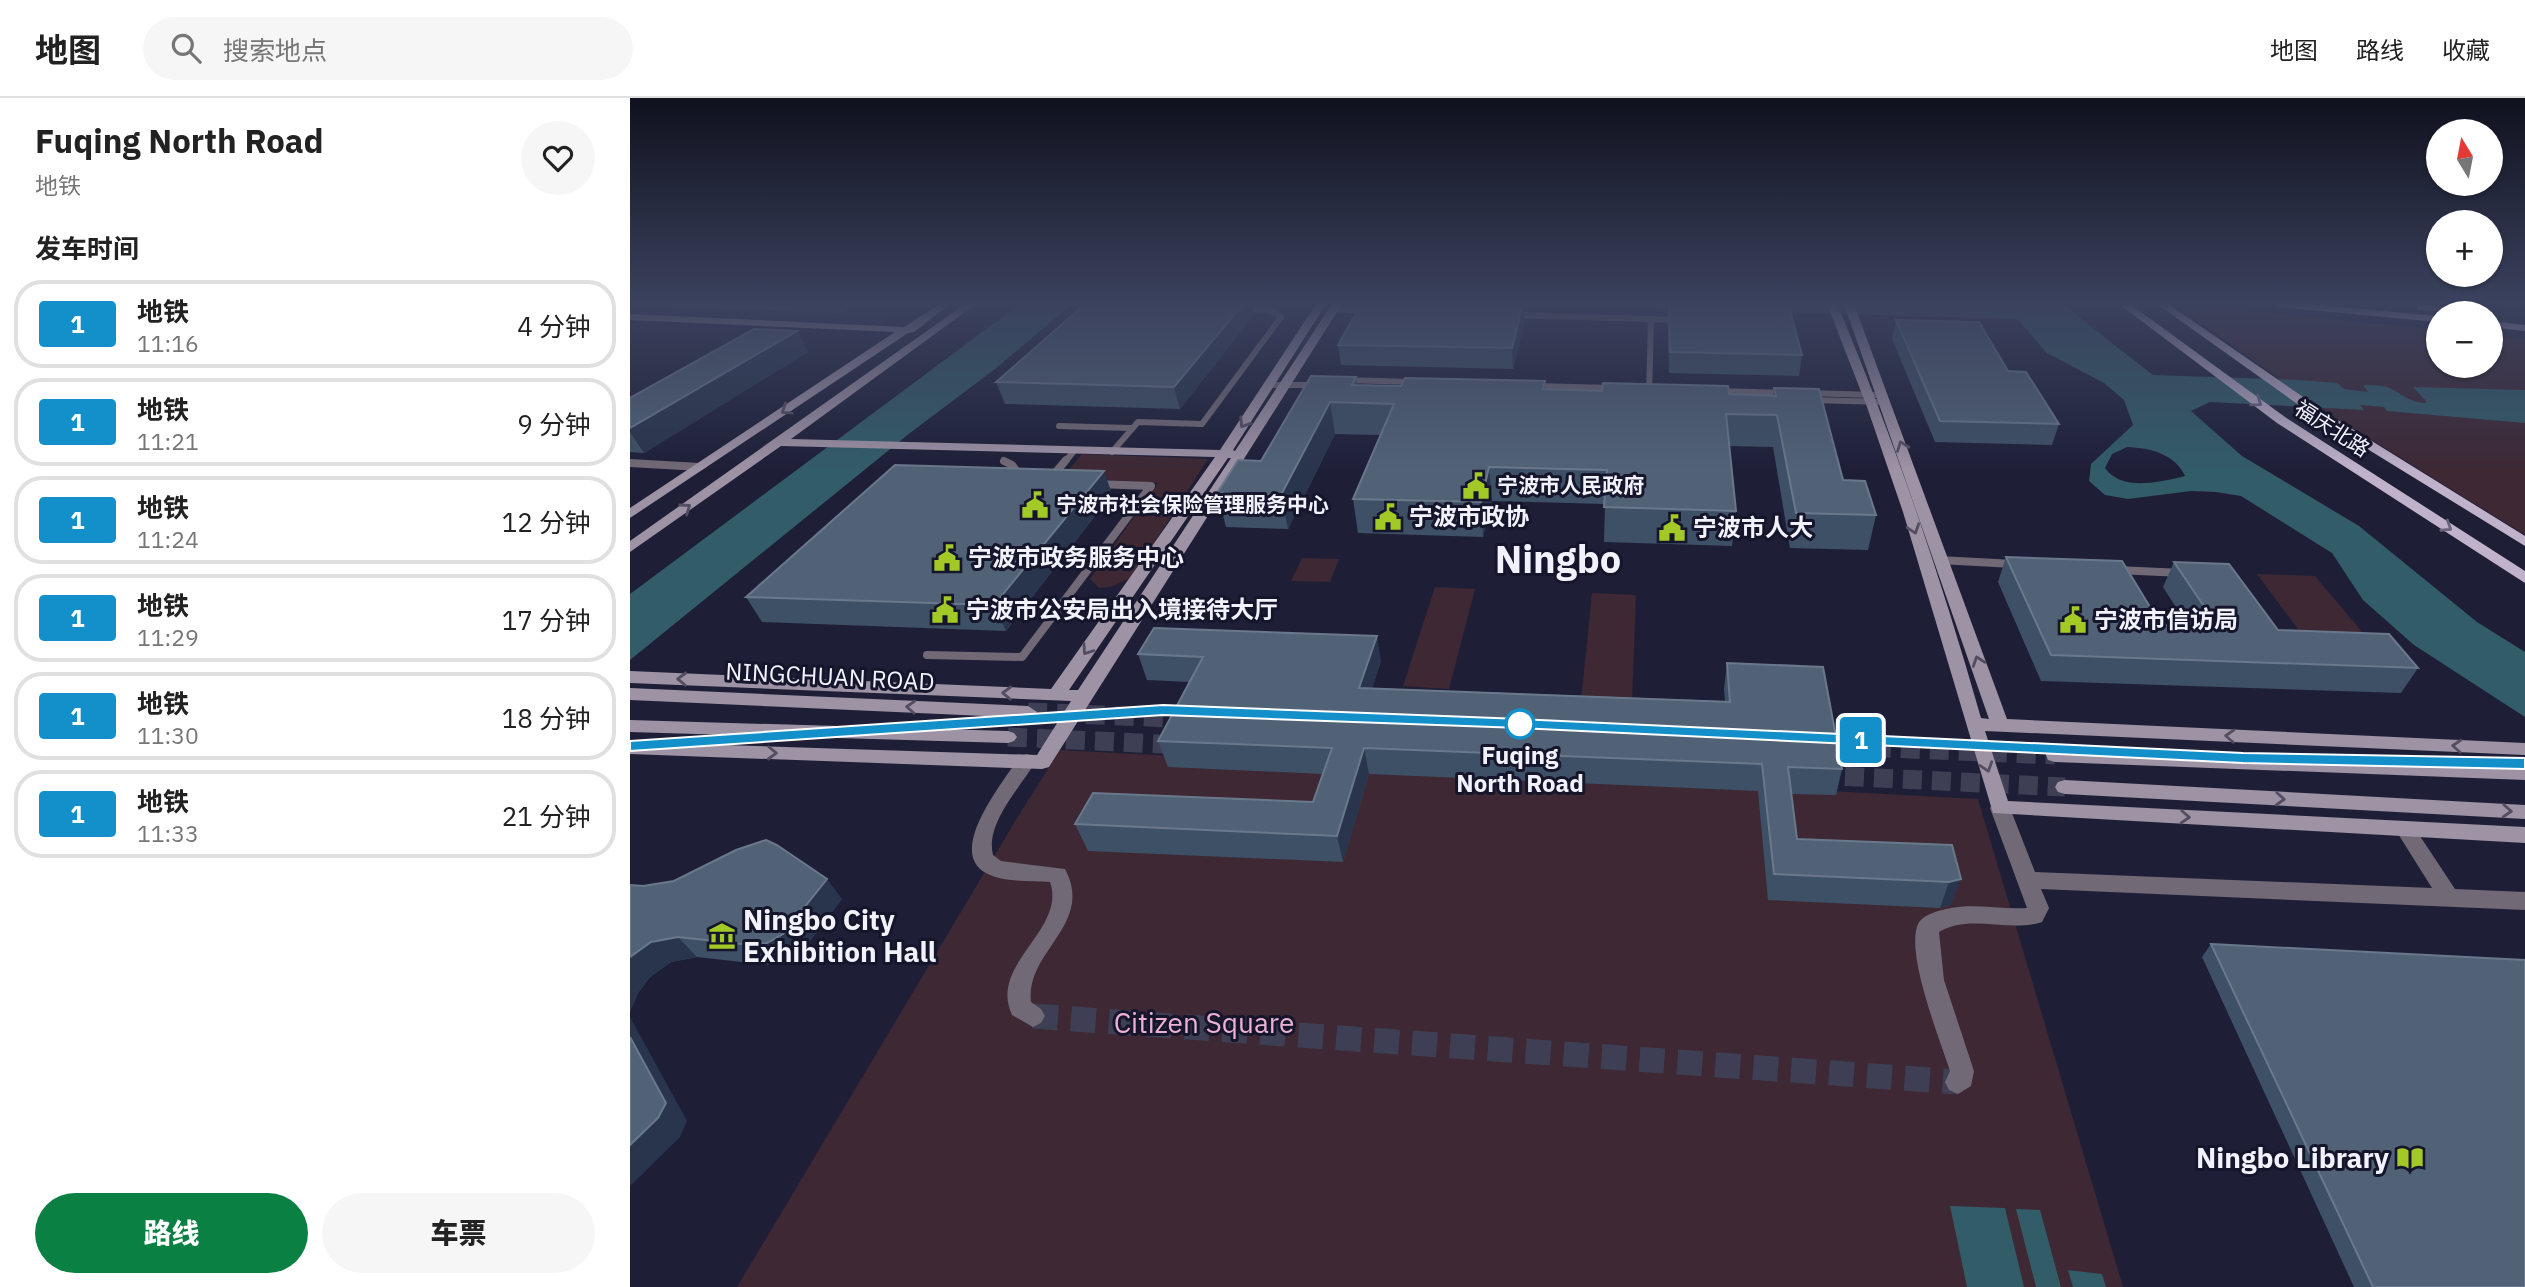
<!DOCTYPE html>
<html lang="zh">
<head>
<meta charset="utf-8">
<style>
	:root { --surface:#fff; --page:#f6f6f6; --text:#222; --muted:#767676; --line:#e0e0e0; --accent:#0b8043 }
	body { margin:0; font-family:"IBM Plex Sans","Noto Sans SC",sans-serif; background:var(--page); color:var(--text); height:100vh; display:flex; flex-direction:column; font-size:26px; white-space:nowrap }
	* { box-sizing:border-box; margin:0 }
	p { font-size:23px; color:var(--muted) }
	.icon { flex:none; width:38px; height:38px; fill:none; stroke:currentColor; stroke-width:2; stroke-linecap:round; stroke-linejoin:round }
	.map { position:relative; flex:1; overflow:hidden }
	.side { display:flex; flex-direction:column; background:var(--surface); width:630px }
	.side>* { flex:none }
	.badge { padding:0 14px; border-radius:5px; font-size:24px; line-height:46px }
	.needle { width:46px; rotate:350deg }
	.buttons { position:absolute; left:1796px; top:21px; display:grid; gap:14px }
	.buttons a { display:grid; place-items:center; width:77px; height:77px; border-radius:50%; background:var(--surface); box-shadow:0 2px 5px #0004; font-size:35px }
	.map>.badge { position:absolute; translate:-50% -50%; box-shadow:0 0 0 4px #fff }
	h2 { padding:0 35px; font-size:26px; line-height:63px }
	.round { display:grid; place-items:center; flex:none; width:74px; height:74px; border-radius:37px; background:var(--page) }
	.summary { display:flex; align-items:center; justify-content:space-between; height:119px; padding:0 35px }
	h1 { font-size:33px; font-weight:800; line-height:52px }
	.cta { display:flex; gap:14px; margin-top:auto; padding:14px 35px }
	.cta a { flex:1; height:80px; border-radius:42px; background:var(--accent); color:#fff; font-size:28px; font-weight:800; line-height:80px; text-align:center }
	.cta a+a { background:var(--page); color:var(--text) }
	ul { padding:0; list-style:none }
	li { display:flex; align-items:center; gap:21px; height:88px; margin:0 14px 10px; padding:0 21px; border:4px solid var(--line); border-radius:28px }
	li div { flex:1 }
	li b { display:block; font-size:26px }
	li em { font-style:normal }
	li .badge { min-width:77px; font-weight:700; text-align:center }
	header { display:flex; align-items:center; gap:42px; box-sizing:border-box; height:98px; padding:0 35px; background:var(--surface); border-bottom:2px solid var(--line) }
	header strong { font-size:33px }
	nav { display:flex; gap:38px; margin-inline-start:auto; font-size:24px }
	.search { width:490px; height:63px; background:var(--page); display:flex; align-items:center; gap:18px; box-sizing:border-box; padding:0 24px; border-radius:38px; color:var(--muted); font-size:26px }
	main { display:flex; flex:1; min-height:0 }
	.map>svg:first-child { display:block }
</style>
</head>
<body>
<header>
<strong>地图</strong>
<div class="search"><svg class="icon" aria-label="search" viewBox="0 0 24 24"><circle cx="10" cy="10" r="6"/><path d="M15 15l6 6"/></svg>搜索地点</div>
<nav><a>地图</a><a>路线</a><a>收藏</a></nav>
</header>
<main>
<section class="side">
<div class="summary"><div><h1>Fuqing North Road</h1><p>地铁</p></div><a class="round"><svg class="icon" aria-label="heart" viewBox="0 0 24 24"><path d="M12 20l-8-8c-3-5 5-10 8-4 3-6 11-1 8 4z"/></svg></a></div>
<h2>发车时间</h2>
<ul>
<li><span class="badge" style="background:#138fc9;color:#fff">1</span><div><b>地铁</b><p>11:16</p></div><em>4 分钟</em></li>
<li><span class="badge" style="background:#138fc9;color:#fff">1</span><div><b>地铁</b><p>11:21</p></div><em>9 分钟</em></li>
<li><span class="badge" style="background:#138fc9;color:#fff">1</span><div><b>地铁</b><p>11:24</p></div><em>12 分钟</em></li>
<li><span class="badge" style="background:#138fc9;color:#fff">1</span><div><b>地铁</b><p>11:29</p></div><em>17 分钟</em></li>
<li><span class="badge" style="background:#138fc9;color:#fff">1</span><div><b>地铁</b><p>11:30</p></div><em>18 分钟</em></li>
<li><span class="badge" style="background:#138fc9;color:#fff">1</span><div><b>地铁</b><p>11:33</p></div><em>21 分钟</em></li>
</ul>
<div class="cta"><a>路线</a><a>车票</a></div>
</section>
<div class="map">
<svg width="1895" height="1189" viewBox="0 0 1895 1189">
	<rect width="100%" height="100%" fill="#1e1f37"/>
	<path fill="#262745" d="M0 206H281L249 227 0 215Z"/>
	<g fill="#3d2834">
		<path d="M1574 208 1808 232V268H1860V237L1895 241V437L1692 311 1553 212Z"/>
		<path d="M452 356 578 361 502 479 481 489 469 490 460 481 528 385 433 379Z"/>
		<path d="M672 460 709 461 700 484 661 483Z"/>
		<path d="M1627 476 1685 478 1744 548 1679 546Z"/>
		<path d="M805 489 845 491 819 591 773 588Z"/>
		<path d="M962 495 1006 497 1002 605 951 603Z"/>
		<path d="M430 652 1348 701 1493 1189H107L387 720Z"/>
	</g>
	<g fill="#325c67" fill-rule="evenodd">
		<path d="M390 206H442L365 271 280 335 0 562V496Z"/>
		<path d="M897 206H1432L1523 277 1670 282 1707 285 1714 291 1738 294 1733 287C1740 287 1749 287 1757 289 1772 295 1776 303 1795 305L1797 304 1783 289 1895 292V325L1757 313 1754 309 1730 307 1734 312 1580 304 1561 313 1612 358 1729 428 1847 524 1895 554V619L1784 547 1733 502 1702 455 1611 398 1586 394 1561 393 1498 401 1475 397 1459 383 1461 366 1503 327 1494 302 1474 285 1417 255 1387 221ZM1497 349C1521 350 1545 356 1555 378 1530 384 1492 394 1475 370L1482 356Z"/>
		<path d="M1320 1108 1375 1110 1394 1189H1337Z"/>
		<path d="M1386 1111 1410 1112 1431 1189H1406Z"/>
		<path d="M1438 1172 1472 1176 1476 1189H1443Z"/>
	</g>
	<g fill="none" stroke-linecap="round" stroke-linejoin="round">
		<path stroke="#3e3f55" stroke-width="25" stroke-dasharray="25 13" stroke-linecap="butt" d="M403 918 1328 984"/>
		<g stroke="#3e3f55" stroke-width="19" stroke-dasharray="19 10" stroke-linecap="butt">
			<path d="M398 614 565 621"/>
			<path d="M378 639 553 647"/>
			<path d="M1184 647 1425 657"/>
			<path d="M1186 677 1435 689"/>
		</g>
		<g stroke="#716975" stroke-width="6">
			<path d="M704 211 738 213"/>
			<path d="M883 217 1050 222"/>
			<path d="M715 282 784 284"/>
			<path d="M639 287H687"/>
			<path d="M904 288 983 290"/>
			<path d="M1086 293 1155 295"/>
			<path d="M1177 295 1246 297"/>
			<path d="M1019 297 1021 221"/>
			<path d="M1181 302 1256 304"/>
			<path d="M429 328 501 330"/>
			<path d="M482 354 508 324 572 326 651 219 640 212 611 211"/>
			<path d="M435 364 444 353"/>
		</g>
		<g stroke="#716975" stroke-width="8">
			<path d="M374 363 382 367 391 379"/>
			<path d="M420 381 436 362"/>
			<path d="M1309 462 1384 466"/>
			<path d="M1487 472 1552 475"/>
			<path d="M297 557 392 559 521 388 467 386"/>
		</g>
		<g fill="#716975" fill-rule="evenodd">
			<path d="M0 361 70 365 77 369 70 373 0 369Z"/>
			<path d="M397 656 404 658 406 663C391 689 355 725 363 757L371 763 435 771C465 827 395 853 401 904L411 911 415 918 411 925 403 929 382 917C358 866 437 832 420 784 399 782 374 785 356 775 315 753 375 682 390 658Z"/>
			<path d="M1370 703 1377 705 1380 710 1405 774 1802 790 1765 731 1768 726 1775 723 1782 726 1825 791 1895 794V812L1411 791 1419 810 1412 824C1379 835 1339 815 1309 834L1314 882 1344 973 1341 988 1328 996 1319 992 1315 984 1320 973C1310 942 1275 855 1288 826 1293 816 1311 812 1321 810 1346 805 1372 812 1397 810L1360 710 1363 705Z"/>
		</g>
		<g fill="#9e92a5" fill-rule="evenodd">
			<path d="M309 206H320L284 234 278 235 0 420V410L265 234 0 222V216L274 229Z"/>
			<path d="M335 206H346L161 341 590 352 686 206H696L603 352 605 353 702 206H712L419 669 412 671 0 656V644L407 657 441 603 0 585V573L421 591 585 359 151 348 0 454V443ZM598 360H601L448 592H439Z"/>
			<path d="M1197 206H1207C1264 341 1311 479 1351 620L1359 621 1214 206H1224L1377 621 1895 645V657L1355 633 1378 703 1895 729V745L1363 715 1273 414 1237 309Z"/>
			<path d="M0 590 398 608 407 614 398 620 0 602Z"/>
			<path d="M0 622 378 633 384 635 387 639 384 643 378 645 0 634Z"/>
			<path d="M1425 650 1895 668V682L1425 664 1418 662 1416 657 1418 652Z"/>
			<path d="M1435 682 1895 707V721L1435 696 1428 694 1425 689 1428 684Z"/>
		</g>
		<g fill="#c1b2cb" fill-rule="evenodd">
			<path d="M1489 206H1500L1655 319 1895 473V485L1647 325Z"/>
			<path d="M1527 206H1538L1695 314 1895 438V448L1687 320Z"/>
			<path d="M1644 206H1678L1808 218V224L1649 209Z"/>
			<path d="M1792 207 1855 212 1860 215 1788 212V208Z"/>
			<path d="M1860 223 1895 227V233L1860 229Z"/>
		</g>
	</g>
	<g fill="#3e5065">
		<path d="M13 206H230L213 215 14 208Z"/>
		<path d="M455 206H622L624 217 550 311 375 306 366 284Z"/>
		<path d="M893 206 894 225 883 271 711 267 708 247Z"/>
		<path d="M1039 209 1172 257 1169 278 1039 275 1038 229Z"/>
		<path d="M1266 222 1378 273 1429 326 1422 347 1305 344 1262 241Z"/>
		<path d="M167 233 178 254 14 355 0 354V300Z"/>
		<path d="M726 279 727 287 771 288 915 283V291L1143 298 1144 290 1213 382 1246 417 1238 452 1160 450 1143 349 1099 348 1106 413 1102 448 974 444 975 406 862 403 853 439 728 435 723 401 750 337 705 336 658 431 596 429 587 395 631 363Z"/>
		<path d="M482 396 376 533 132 524 116 499Z"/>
		<path d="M1376 459 1531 527 1558 528 1533 489 1544 464 1648 532 1788 570 1771 595 1411 583 1368 484Z"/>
		<path d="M508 556 751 563 742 590 1095 603 1094 591 1097 565 1212 671 1206 697 1161 696 1167 741 1322 747 1321 807 1310 810 1138 802 1128 693 739 676 713 764 458 753 445 726 683 704 693 676 538 669 528 643 559 584 517 582Z"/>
		<path d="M0 787 212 801 170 856 154 865 139 867 67 859 41 864 20 879 8 895 0 913Z"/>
		<path d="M1581 846 1895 1189H1724L1572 859Z"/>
	</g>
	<g fill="#29354c">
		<path d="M209 206H230L213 215Z"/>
		<path d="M613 206H622L624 217 550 311 544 289Z"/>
		<path d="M893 206 894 225 883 271 882 250Z"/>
		<path d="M167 233 178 254 14 355 0 334V330Z"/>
		<path d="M700 304 705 336 658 431 651 397Z"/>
		<path d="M859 369 862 403 853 439 851 404Z"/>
		<path d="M474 373 482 396 376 533 364 507Z"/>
		<path d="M747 538 751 563 734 616 729 590Z"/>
		<path d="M734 650 739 676 713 764 707 738Z"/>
		<path d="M197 781 212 801 170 856 154 865 139 867 121 847Z"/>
		<path d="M1331 781 1321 807 1310 810 1319 784Z"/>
		<path d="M48 839 67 859 41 864 20 879 8 895 0 913V859L21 844Z"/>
		<path d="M0 919 57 1023 50 1039 0 1088Z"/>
	</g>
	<g fill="#516276" stroke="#6a788b" stroke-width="2">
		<path d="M455 206H613L544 289 366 284Z"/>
		<path d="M731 206H893L882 250 708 247Z"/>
		<path d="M1039 209 1160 212 1172 257 1040 254Z"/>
		<path d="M1266 222 1349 224 1378 273 1396 274 1429 326 1310 323Z"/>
		<path d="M124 231 167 233 0 330V300Z"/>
		<path d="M681 278 726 279 722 287 771 288 775 280 915 283 913 291 972 293 973 285 1098 288 1099 296 1146 298 1144 290 1189 291 1213 382 1235 383 1246 417 1166 415 1147 317 1096 316 1106 413 974 409 977 372 859 369 851 404 723 401 764 306 700 304 651 397 587 395 608 362 631 363Z"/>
		<path d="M265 367 474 373 364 507 116 499Z"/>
		<path d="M1376 459 1492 463 1531 527 1588 529 1544 464 1599 466 1648 532 1759 536 1788 570 1421 557Z"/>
		<path d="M524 530 747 538 729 590 1100 604 1097 565 1193 569 1212 671 1158 669 1167 741 1322 747 1331 781 1319 784 1144 776 1132 666 734 650 707 738 445 726 463 695 683 704 702 650 528 643 573 559 508 556Z"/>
		<path d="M136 742 147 747 197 781 153 836 137 845 121 847 48 839 21 844 0 859V787L13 788 44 783 106 752Z"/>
		<path d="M1581 846 1895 862V1189H1743Z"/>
		<path d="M0 939 36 1005 28 1020 0 1047Z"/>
	</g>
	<defs><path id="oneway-chevron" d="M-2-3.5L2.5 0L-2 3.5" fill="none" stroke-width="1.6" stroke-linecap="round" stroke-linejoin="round" transform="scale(1.75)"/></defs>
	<g stroke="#6b647c">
		<use href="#oneway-chevron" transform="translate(1627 304) rotate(36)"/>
		<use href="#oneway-chevron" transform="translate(1817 429) rotate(33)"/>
	</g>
	<g stroke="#534d62">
		<use href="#oneway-chevron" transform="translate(156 312) rotate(146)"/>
		<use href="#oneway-chevron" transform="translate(614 325) rotate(123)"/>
		<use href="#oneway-chevron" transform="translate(1272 348) rotate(-110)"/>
		<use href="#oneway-chevron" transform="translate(56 410) rotate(-35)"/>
		<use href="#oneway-chevron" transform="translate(1284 431) rotate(72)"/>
		<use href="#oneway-chevron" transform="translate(457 552) rotate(125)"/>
		<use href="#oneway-chevron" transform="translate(1348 563) rotate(-109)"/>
		<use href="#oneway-chevron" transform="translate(52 581) rotate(-178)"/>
		<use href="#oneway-chevron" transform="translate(377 595) rotate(-178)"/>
		<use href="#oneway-chevron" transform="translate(281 609) rotate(-177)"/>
		<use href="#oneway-chevron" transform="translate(1600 638) rotate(-177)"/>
		<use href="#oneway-chevron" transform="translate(1827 648) rotate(-177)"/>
		<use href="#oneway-chevron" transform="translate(142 655) rotate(2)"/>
		<use href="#oneway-chevron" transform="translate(1357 669) rotate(72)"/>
		<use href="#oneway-chevron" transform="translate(1650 701) rotate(3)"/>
		<use href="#oneway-chevron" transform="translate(1877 713) rotate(3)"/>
		<use href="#oneway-chevron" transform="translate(1555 719) rotate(3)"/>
	</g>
	<linearGradient id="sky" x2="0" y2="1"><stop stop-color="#10111e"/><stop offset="0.55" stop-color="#3b425e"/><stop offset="1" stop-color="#3b425e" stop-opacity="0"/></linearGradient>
	<rect width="1895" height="372" fill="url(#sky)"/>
	<path fill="#138fc9" stroke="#fff" stroke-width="2" d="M533 607 891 621 1613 655 1895 660V671L1613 665 891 630 533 617 0 653V643Z"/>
	<defs>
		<symbol id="civic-bare" viewBox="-9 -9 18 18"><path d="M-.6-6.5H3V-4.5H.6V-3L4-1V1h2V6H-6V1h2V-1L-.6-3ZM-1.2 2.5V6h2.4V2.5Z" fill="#a3c927" stroke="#15152c" stroke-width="2.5" paint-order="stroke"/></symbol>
		<symbol id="museum-bare" viewBox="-9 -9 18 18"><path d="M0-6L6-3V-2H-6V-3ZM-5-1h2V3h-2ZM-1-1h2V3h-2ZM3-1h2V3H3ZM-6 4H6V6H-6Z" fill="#a3c927" stroke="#15152c" stroke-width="2.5" paint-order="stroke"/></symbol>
		<symbol id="library-bare" viewBox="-9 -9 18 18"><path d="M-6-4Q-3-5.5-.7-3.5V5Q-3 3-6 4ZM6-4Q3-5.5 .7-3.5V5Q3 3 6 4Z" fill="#a3c927" stroke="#15152c" stroke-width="2.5" paint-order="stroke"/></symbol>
	</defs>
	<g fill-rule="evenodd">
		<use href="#civic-bare" x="827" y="369" width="38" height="38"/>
		<use href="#civic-bare" x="386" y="388" width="38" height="38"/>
		<use href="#civic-bare" x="739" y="400" width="38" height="38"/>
		<use href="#civic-bare" x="1023" y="411" width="38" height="38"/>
		<use href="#civic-bare" x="298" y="441" width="38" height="38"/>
		<use href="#civic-bare" x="296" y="493" width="38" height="38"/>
		<use href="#civic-bare" x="1424" y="503" width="38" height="38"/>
		<use href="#museum-bare" x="73" y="819" width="38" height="38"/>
		<use href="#library-bare" x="1761" y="1041" width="38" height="38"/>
	</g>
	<circle fill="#fff" stroke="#138fc9" stroke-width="3.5" cx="890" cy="626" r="14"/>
	<g text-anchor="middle" stroke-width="6" stroke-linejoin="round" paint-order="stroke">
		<g font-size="21" fill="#f1f2fc" stroke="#15152c">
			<text transform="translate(1702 331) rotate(33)" y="7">福庆北路</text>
		</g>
		<g font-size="21" font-weight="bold" fill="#f1f2fc" stroke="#15152c" text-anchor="start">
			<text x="867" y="395">宁波市人民政府</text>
			<text x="426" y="414">宁波市社会保险管理服务中心</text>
		</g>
		<g font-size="24" font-weight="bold" fill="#f1f2fc" stroke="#15152c" text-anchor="start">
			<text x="779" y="427">宁波市政协</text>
			<text x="1063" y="438">宁波市人大</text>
			<text x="338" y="468">宁波市政务服务中心</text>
			<text x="336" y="520">宁波市公安局出入境接待大厅</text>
			<text x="1464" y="530">宁波市信访局</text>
		</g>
		<g font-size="24" fill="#f1f2fc" stroke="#15152c">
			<text transform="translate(200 579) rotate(3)" y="8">NINGCHUAN ROAD</text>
		</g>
		<g font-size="24" font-weight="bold" fill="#f1f2fc" stroke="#15152c">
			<text x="890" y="666">Fuqing<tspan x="890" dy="28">North Road</tspan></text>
		</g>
		<g font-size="28" font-weight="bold" fill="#f1f2fc" stroke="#15152c" text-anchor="start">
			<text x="113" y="832">Ningbo City<tspan x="113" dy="32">Exhibition Hall</tspan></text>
			<text x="1759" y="1070" text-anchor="end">Ningbo Library</text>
		</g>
		<g font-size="28" fill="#ecb1d2" stroke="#15152c">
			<text x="574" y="935">Citizen Square</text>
		</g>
		<g font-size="38" font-weight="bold" fill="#f1f2fc" stroke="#15152c">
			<text x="928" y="475">Ningbo</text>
		</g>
	</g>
</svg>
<div class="buttons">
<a><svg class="needle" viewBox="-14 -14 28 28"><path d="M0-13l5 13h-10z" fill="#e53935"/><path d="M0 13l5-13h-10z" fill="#767676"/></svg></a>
<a>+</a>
<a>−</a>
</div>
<b class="badge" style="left:1231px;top:642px;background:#138fc9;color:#fff">1</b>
</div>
</main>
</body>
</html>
